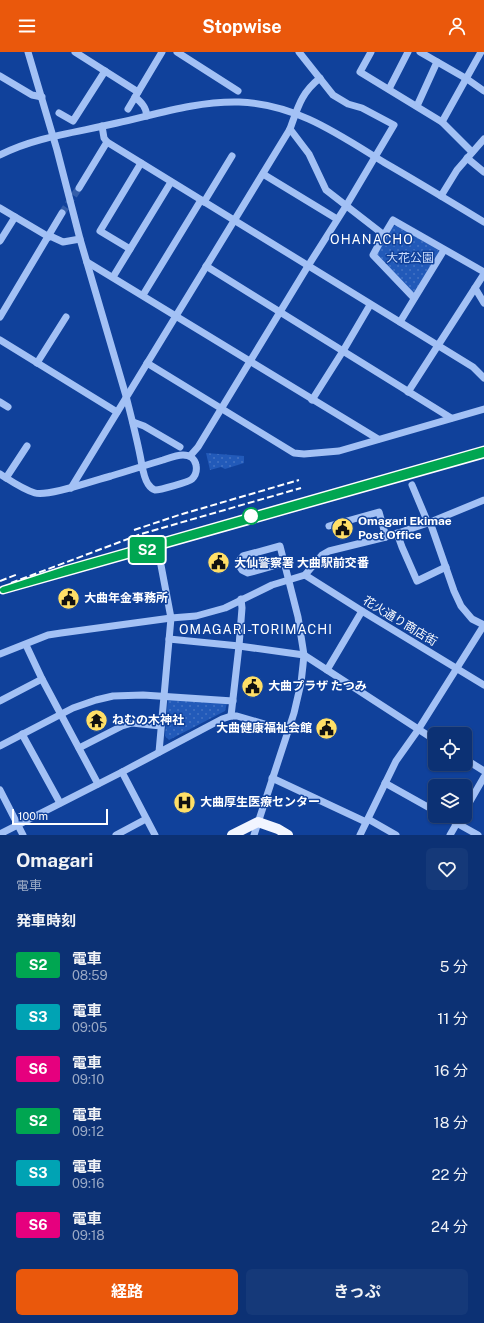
<!DOCTYPE html>
<html lang="ja">
<head>
<meta charset="utf-8">
<style>
	:root { --surface:#0c3174; --page:#153979; --text:#f1f3f6; --muted:#9aa9c5; --line:#2c4c86; --accent:#ea580c }
	body { margin:0; font-family:"Public Sans","Noto Sans JP",sans-serif; background:var(--page); color:var(--text); height:100vh; display:flex; flex-direction:column; font-size:15px; white-space:nowrap }
	* { box-sizing:border-box; margin:0 }
	p { font-size:13px; color:var(--muted) }
	.icon { flex:none; width:22px; height:22px; fill:none; stroke:currentColor; stroke-width:2; stroke-linecap:round; stroke-linejoin:round }
	.map { position:relative; height:783px; overflow:hidden }
	.sheet { display:flex; flex-direction:column; background:var(--surface); flex:1 }
	.sheet>* { flex:none }
	.badge { padding:0 8px; border-radius:3px; font-size:14px; line-height:26px }
	.buttons { position:absolute; left:428px; top:675px; display:grid; gap:8px }
	.buttons a { display:grid; place-items:center; width:44px; height:44px; border-radius:6px; background:var(--surface); box-shadow:0 1px 3px #0004,0 0 0 1px var(--line); font-size:20px }
	.scale { position:absolute; left:12px; bottom:10px; width:96px; box-sizing:border-box; padding-left:4px; border:2px solid #fff; border-top:0; font-size:11px; line-height:14px; white-space:nowrap; color:#fff; -webkit-text-stroke:3px #10419b; paint-order:stroke }
	.map>.badge { position:absolute; translate:-50% -50%; box-shadow:0 0 0 2px #fff }
	h2 { padding:0 16px; font-size:15px; line-height:36px }
	.round { display:grid; place-items:center; flex:none; width:42px; height:42px; border-radius:6px; background:var(--page) }
	.headline { display:flex; align-items:center; justify-content:space-between; height:68px; padding:0 16px }
	h1 { font-size:19px; font-weight:700; line-height:30px }
	.cta { display:flex; gap:8px; margin-top:auto; padding:8px 16px }
	.cta a { flex:1; height:46px; border-radius:6px; background:var(--accent); color:#fff; font-size:16px; font-weight:700; line-height:46px; text-align:center }
	.cta a+a { background:var(--page); color:var(--text) }
	ul { padding:0; list-style:none }
	li { display:flex; align-items:center; gap:12px; height:52px; padding:0 16px }
	li div { flex:1 }
	li b { display:block; font-size:15px }
	li em { font-style:normal }
	li .badge { min-width:44px; font-weight:700; text-align:center }
	header { display:flex; justify-content:space-between; align-items:center; height:52px; padding:0 16px; background:var(--accent); color:#fff; font-size:18px; font-weight:700 }
	.map>svg:first-child { display:block }
</style>
</head>
<body>
<header><svg class="icon" aria-label="menu" viewBox="0 0 24 24"><path d="M4 6h16M4 12h16M4 18h16"/></svg>Stopwise<svg class="icon" aria-label="person" viewBox="0 0 24 24"><circle cx="12" cy="8" r="4"/><path d="M4 21q1-7 8-7t8 7"/></svg></header>
<div class="map">
<svg width="484" height="783" viewBox="0 0 484 783">
	<defs>
		<pattern id="park-dots" width="8" height="8" patternUnits="userSpaceOnUse"><rect width="8" height="8" fill="#225ab9"/><path d="M2 2h.1M6 6h.1" fill="none" stroke="#4373c4" stroke-width="1.8" stroke-linecap="round"/></pattern>
	</defs>
	<rect width="100%" height="100%" fill="#10419b"/>
	<g fill="url(#park-dots)">
		<path d="M397 173 438 198 439 200 415 240 412 241 377 205V201L393 174Z"/>
		<path d="M206 401 244 404V411L225 417 221 415 210 418Z"/>
		<path d="M168 646 227 651 225 659 169 688 165 684Z"/>
	</g>
	<g fill="none" stroke-linecap="round" stroke-linejoin="round">
		<path stroke="#345eaa" stroke-width="7" stroke-dasharray="7 3.5" stroke-linecap="butt" d="M62 161 79 136"/>
		<g stroke="#a3c1f5" stroke-width="7">
			<path d="M75 0 138 40"/>
			<path d="M177 0 238 39"/>
			<path d="M371 0 360 20 442 70 472 100"/>
			<path d="M420 0 467 27 484 39"/>
			<path d="M0 24 32 43 42 45"/>
			<path d="M389 37 408 0"/>
			<path d="M135 45C142 51 146 55 147 64"/>
			<path d="M417 54 437 10"/>
			<path d="M128 57 162 0"/>
			<path d="M59 61 73 69 105 19"/>
			<path d="M442 70 481 0"/>
			<path d="M290 77 309 102 326 138 384 183 373 203 414 246"/>
			<path d="M107 90 473 315 484 326"/>
			<path d="M0 103C34 85 79 80 117 71 157 62 197 49 239 50 296 52 338 82 385 111 418 130 451 150 484 170"/>
			<path d="M467 106 484 120"/>
			<path d="M263 122 337 167"/>
			<path d="M79 136 107 90 104 86 102 74"/>
			<path d="M441 144 457 118 484 87"/>
			<path d="M204 150 232 104"/>
			<path d="M0 156 49 185"/>
			<path d="M384 183 393 168 484 220"/>
			<path d="M50 184 63 190 80 187"/>
			<path d="M0 189 15 165"/>
			<path d="M130 197 100 179 141 111"/>
			<path d="M87 210 378 387"/>
			<path d="M206 214 451 366"/>
			<path d="M113 225 171 130"/>
			<path d="M475 236 484 251"/>
			<path d="M143 243 201 148"/>
			<path d="M0 265 62 161"/>
			<path d="M400 270 444 198"/>
			<path d="M0 288 117 360"/>
			<path d="M37 311 66 265"/>
			<path d="M147 311 294 401 304 402 339 399 484 357"/>
			<path d="M408 340 484 222"/>
			<path d="M312 348 343 299 370 253"/>
			<path d="M0 350 8 355"/>
			<path d="M133 370 144 374 180 395"/>
			<path d="M190 404 198 395 308 214 346 154 394 73 362 56 348 52 333 43 299 0"/>
			<path d="M0 422C11 429 22 437 35 441 48 445 95 428 111 424 128 419 146 413 163 408 169 406 177 403 183 403 190 403 195 407 196 413 197 418 196 423 192 427 189 430 160 438 155 438 152 437 150 435 148 432 143 425 142 412 140 403 136 383 131 364 126 344L80 187 57 98 28 0"/>
			<path d="M6 426 27 394"/>
			<path d="M412 433 428 471"/>
			<path d="M71 436 290 77C298 55 301 41 320 26"/>
			<path d="M430 470 454 539 461 554 472 567 484 573"/>
			<path d="M329 474 379 460 386 485"/>
			<path d="M397 481 402 495 417 529 446 515"/>
			<path d="M305 523 362 559 484 633"/>
			<path d="M169 587 239 594 304 603 435 688"/>
			<path d="M26 593 42 627 98 732"/>
			<path d="M0 602 48 583 61 581 171 566 196 564 225 556 272 533 305 523 322 503 329 499 386 485 428 471 484 448"/>
			<path d="M327 618 362 559"/>
			<path d="M0 649 42 627"/>
			<path d="M231 664 239 594 242 556 241 547"/>
			<path d="M22 682 60 751"/>
			<path d="M0 694 73 656 96 648 113 644 143 643 233 649"/>
			<path d="M79 696 122 674 132 671 161 674"/>
			<path d="M159 700 171 566 160 508"/>
			<path d="M465 707 484 719"/>
			<path d="M122 720 155 783"/>
			<path d="M272 726 366 770"/>
			<path d="M385 731 435 759"/>
			<path d="M0 738 23 783"/>
			<path d="M465 758 484 725"/>
			<path d="M444 764 478 783"/>
			<path d="M368 767 396 783"/>
			<path d="M0 782 122 720 222 667 231 664H237L288 679"/>
			<path d="M116 783 146 767"/>
			<path d="M254 783 294 661 301 631 303 613 304 603 298 565 280 494 243 504 239 509 240 515 242 518 248 521 284 511"/>
			<path d="M360 783 396 709 418 678 484 573"/>
			<path d="M450 783 461 764"/>
		</g>
		<path stroke="#f1f5ff" stroke-width="10" d="M232 783 258 770 278 777 288 783"/>
		<g stroke="#fff" stroke-width="2" stroke-dasharray="7 3" stroke-linecap="butt">
			<path d="M134 478 179 463 299 428"/>
			<path d="M0 529 18 522"/>
			<path d="M11 531 141 482 301 436"/>
			<path d="M0 539 484 402"/>
		</g>
	</g>
	<g fill="none" stroke-linecap="round" stroke-linejoin="round">
		<defs>
			<path id="line" d="M484 398 64 518 3 538 484 402"/>
		</defs>
		<use href="#line" stroke="#fff" stroke-width="9"/>
		<use href="#line" stroke="#00a651" stroke-width="6"/>
	</g>
	<defs>
		<symbol id="civic-disc" viewBox="-11 -11 22 22"><circle r="9.5" fill="#ffdf67" stroke="#10419b"/><path d="M-.6-6.5H3V-4.5H.6V-3L4-1V1h2V6H-6V1h2V-1L-.6-3ZM-1.2 2.5V6h2.4V2.5Z" fill="#111"/></symbol>
		<symbol id="temple-disc" viewBox="-11 -11 22 22"><circle r="9.5" fill="#ffdf67" stroke="#10419b"/><path d="M0-6L5-2H3V0L6.5 2.5H4V6H1.5V3h-3V6H-4V2.5H-6.5L-3 0V-2H-5Z" fill="#111"/></symbol>
		<symbol id="hospital-disc" viewBox="-11 -11 22 22"><circle r="9.5" fill="#ffdf67" stroke="#10419b"/><path d="M-5-5h3v3.5h4V-5h3V5h-3V1.5h-4V5h-3Z" fill="#111"/></symbol>
	</defs>
	<g fill-rule="evenodd">
		<use href="#civic-disc" x="330" y="464" width="25" height="25"/>
		<use href="#civic-disc" x="206" y="498" width="25" height="25"/>
		<use href="#civic-disc" x="56" y="534" width="25" height="25"/>
		<use href="#civic-disc" x="240" y="622" width="25" height="25"/>
		<use href="#temple-disc" x="84" y="656" width="25" height="25"/>
		<use href="#civic-disc" x="314" y="664" width="25" height="25"/>
		<use href="#hospital-disc" x="172" y="738" width="25" height="25"/>
	</g>
	<circle fill="#fff" stroke="#00a651" stroke-width="2" cx="251" cy="464" r="8"/>
	<g text-anchor="middle" stroke-width="3" stroke-linejoin="round" paint-order="stroke">
		<g font-size="12" fill="#ccdefe" stroke="#10419b">
			<text x="410" y="210">大花公園</text>
		</g>
		<g font-size="12" font-weight="bold" fill="#fff" stroke="#10419b" text-anchor="start">
			<text x="358" y="473">Omagari Ekimae<tspan x="358" dy="14">Post Office</tspan></text>
			<text x="234" y="515">大仙警察署 大曲駅前交番</text>
			<text x="84" y="550">大曲年金事務所</text>
			<text x="268" y="638">大曲プラザ たつみ</text>
			<text x="112" y="672">ねむの木神社</text>
			<text x="312" y="680" text-anchor="end">大曲健康福祉会館</text>
			<text x="200" y="754">大曲厚生医療センター</text>
		</g>
		<g font-size="12" fill="#fff" stroke="#10419b">
			<text transform="translate(400 569) rotate(31)" y="4">花火通り商店街</text>
		</g>
		<g font-size="13" letter-spacing="1" fill="#fff" stroke="#10419b">
			<text x="372" y="192">OHANACHO</text>
			<text x="256" y="582">OMAGARI-TORIMACHI</text>
		</g>
	</g>
</svg>
<div class="buttons">
<a><svg class="icon" aria-label="locate" viewBox="0 0 24 24"><circle cx="12" cy="12" r="6"/><path d="M12 2v4M12 18v4M2 12h4M18 12h4"/></svg></a>
<a><svg class="icon" aria-label="layers" viewBox="0 0 24 24"><path d="M12 4l9 5-9 5-9-5zM3 14l9 5 9-5"/></svg></a>
</div>
<div class="scale">100 m</div>
<b class="badge" style="left:147px;top:498px;background:#00a651;color:#fff">S2</b>
</div>
<section class="sheet">
<div class="headline"><div><h1>Omagari</h1><p>電車</p></div><a class="round"><svg class="icon" aria-label="heart" viewBox="0 0 24 24"><path d="M12 20l-8-8c-3-5 5-10 8-4 3-6 11-1 8 4z"/></svg></a></div>
<h2>発車時刻</h2>
<ul>
<li><span class="badge" style="background:#00a651;color:#fff">S2</span><div><b>電車</b><p>08:59</p></div><em>5 分</em></li>
<li><span class="badge" style="background:#00a3b4;color:#fff">S3</span><div><b>電車</b><p>09:05</p></div><em>11 分</em></li>
<li><span class="badge" style="background:#e6007e;color:#fff">S6</span><div><b>電車</b><p>09:10</p></div><em>16 分</em></li>
<li><span class="badge" style="background:#00a651;color:#fff">S2</span><div><b>電車</b><p>09:12</p></div><em>18 分</em></li>
<li><span class="badge" style="background:#00a3b4;color:#fff">S3</span><div><b>電車</b><p>09:16</p></div><em>22 分</em></li>
<li><span class="badge" style="background:#e6007e;color:#fff">S6</span><div><b>電車</b><p>09:18</p></div><em>24 分</em></li>
</ul>
<div class="cta"><a>経路</a><a>きっぷ</a></div>
</section>
</body>
</html>
